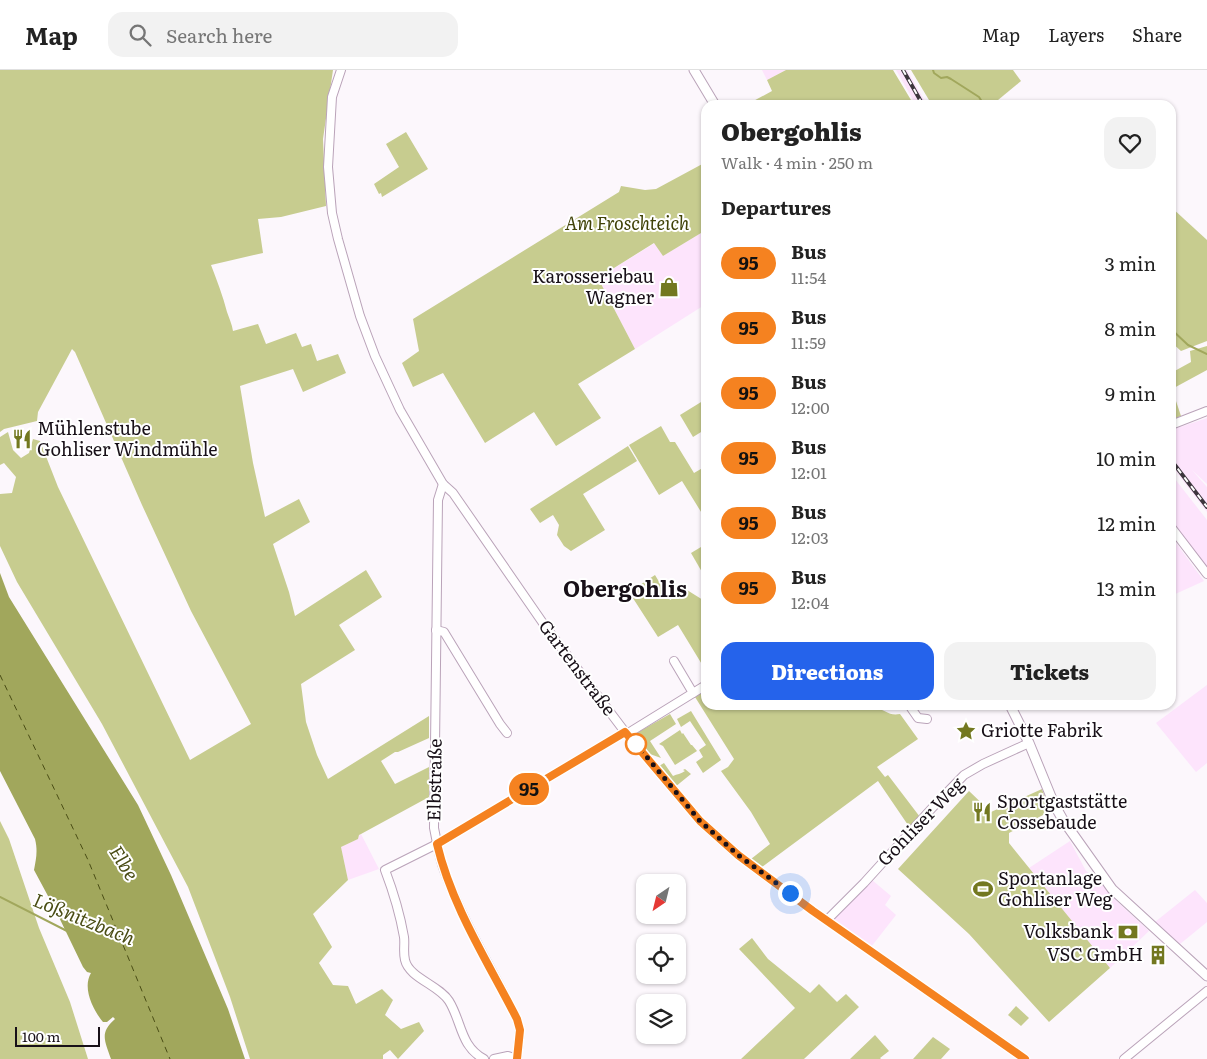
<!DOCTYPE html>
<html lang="en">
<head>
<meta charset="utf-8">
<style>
	:root { --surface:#fff; --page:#f2f2f2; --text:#222; --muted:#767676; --line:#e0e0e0; --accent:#2563eb }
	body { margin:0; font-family:Literata,serif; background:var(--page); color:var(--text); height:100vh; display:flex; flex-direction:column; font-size:19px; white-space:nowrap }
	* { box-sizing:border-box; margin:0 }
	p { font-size:16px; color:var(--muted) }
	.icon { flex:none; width:28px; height:28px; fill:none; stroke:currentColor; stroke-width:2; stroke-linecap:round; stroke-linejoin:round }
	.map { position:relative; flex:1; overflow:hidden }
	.drawer { position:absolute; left:701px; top:30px; width:475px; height:610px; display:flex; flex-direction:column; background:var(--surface); border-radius:15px; box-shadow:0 1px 4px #0004 }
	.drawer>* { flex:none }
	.badge { padding:0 10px; border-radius:16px; font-size:18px; line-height:32px }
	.needle { width:32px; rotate:215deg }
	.fabs { position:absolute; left:636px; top:804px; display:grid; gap:10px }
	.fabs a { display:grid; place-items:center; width:50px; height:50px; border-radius:10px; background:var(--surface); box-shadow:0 1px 4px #0004; font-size:25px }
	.scale { position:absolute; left:15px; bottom:12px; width:85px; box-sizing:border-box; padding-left:5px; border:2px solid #181018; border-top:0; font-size:14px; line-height:18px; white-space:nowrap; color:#181018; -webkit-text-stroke:4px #fff; paint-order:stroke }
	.you { position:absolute; width:25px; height:25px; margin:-12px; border:4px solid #fff; border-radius:50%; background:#1a73e8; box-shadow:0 0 0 8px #1a73e833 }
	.map>.badge { position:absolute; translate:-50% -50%; box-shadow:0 0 0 2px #fff }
	h2 { padding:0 20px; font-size:19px; line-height:45px }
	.round { display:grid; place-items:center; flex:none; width:52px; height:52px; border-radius:15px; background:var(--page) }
	.overview { display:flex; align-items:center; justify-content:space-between; height:85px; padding:0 20px }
	h1 { font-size:24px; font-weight:800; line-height:38px }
	.action { display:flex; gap:10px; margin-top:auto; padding:10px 20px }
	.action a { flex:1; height:58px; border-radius:15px; background:var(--accent); color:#fff; font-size:20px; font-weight:800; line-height:58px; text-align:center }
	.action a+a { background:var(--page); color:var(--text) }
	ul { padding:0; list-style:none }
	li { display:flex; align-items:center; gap:15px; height:65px; padding:0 20px }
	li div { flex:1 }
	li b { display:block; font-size:19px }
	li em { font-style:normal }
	li .badge { min-width:55px; font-weight:700; text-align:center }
	header { display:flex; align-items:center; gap:30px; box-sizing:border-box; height:70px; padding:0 25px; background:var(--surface); border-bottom:1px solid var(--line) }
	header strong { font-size:24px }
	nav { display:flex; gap:28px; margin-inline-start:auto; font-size:18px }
	.search { width:350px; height:45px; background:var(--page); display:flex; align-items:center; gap:12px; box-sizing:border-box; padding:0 18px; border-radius:15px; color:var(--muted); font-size:19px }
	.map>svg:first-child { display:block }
</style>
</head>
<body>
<header>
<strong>Map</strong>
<div class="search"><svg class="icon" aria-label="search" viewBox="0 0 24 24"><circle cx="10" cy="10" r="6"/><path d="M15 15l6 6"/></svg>Search here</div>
<nav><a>Map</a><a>Layers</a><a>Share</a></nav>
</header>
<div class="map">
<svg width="1207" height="989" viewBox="0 0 1207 989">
	<rect width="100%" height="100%" fill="#fcf7fc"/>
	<g fill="#fde4fc">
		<path d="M762 0H786L767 10Z"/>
		<path d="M896 0H907L927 35H916Z"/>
		<path d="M706 160V234L635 279 598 208 655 173 663 186Z"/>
		<path d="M1207 348V414L1192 400 1207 417V442L1171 395V360Z"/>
		<path d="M1171 404 1207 450V498L1171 453Z"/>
		<path d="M1171 466 1204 511 1171 526Z"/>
		<path d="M1207 615V693L1196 702 1156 653Z"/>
		<path d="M361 764 379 799 348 810 341 777 358 769 359 765Z"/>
		<path d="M1070 771 1086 801 1098 810 1111 826 1149 861 1110 898 1029 798Z"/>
		<path d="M872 810 891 826 885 835 896 845 871 877 833 850Z"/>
		<path d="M1195 820 1207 833V852L1180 874 1155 852Z"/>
	</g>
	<g fill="#c7cc8f">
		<path d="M0 0H333L323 69 326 136 281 147 258 149 263 183 211 195C217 211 223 226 227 242 229 248 232 254 233 261L258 254 266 274 296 263 302 277 311 274 317 291 338 284 346 303 303 322 293 299 240 316 253 393 265 447 299 429 310 452 273 474 289 522 295 546 366 500 382 527 339 555 355 580 301 614 306 652 317 685 328 709 429 646V668L398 682H395L381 691 395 714 429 697V727L361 764 359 765 358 769 341 777 348 810 313 844 332 877 319 893 333 915 348 916 356 934 382 919 393 930 385 945 401 959 419 952 424 961 398 989 390 980 383 985V989H250L230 927 188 817 102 654 17 512 0 476V424L12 423 16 407 4 393 0 395V367L8 362 13 380 21 388 29 383 33 369 40 371 58 417 190 690 251 654 191 541 142 435 75 282 72 279 38 342 37 351 4 359 0 362Z"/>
		<path d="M786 0H893L914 35H746L772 21 767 10Z"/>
		<path d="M911 0H1013L1021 11 992 35H932Z"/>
		<path d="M406 62 428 99 382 127 381 123 379 124 374 114 399 97 386 74Z"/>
		<path d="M706 92V160L663 186 654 173 598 208 635 279 578 314 601 348 556 376 534 342 485 373 443 303 413 317 402 293 419 281 413 249 619 122 621 116 645 120 656 119Z"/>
		<path d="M1171 137 1207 170V271L1181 281 1171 272Z"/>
		<path d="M1207 276V300L1172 319 1181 346 1171 350V303L1191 292 1190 281Z"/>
		<path d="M706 329V359L693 367 680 345Z"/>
		<path d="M661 356 670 372H675L694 403 706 396V450L682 411 659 425 629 375Z"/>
		<path d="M628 376 637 391 583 424 605 460 571 481 564 476 557 465 559 455 553 445 540 453 530 439Z"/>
		<path d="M706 474V509L691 483Z"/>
		<path d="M655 505 670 530 687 520 703 530 706 528V601L678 555 658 567 629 522Z"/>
		<path d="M706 620V635H859C865 637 870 637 876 638 886 640 888 646 900 644L918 669 877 697 885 707 888 705 920 747 910 758 878 711 762 797 751 789 770 774 751 742 721 701 728 697 734 689 695 627Z"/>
		<path d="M691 641 721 690 703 703 696 692 703 687 699 680 706 675 690 651 681 657 677 649Z"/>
		<path d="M670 644 676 654 650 671 661 688 647 683 633 665Z"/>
		<path d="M680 660 682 664 683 663 691 675H692L697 681 675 695 663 676 659 674Z"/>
		<path d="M664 693 673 706C677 704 681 704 685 701L683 700 685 699 691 704 675 717 659 696Z"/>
		<path d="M1042 719 1048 736 1043 745 1009 763V773L1110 898 1049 952 969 864 898 799 969 721 991 742Z"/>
		<path d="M0 751 9 769 39 858 70 932 88 989H0Z"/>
		<path d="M752 868 768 889 810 923 819 914 837 932 846 924 859 937 804 989H741L795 938 739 879Z"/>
		<path d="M1016 936 1029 948 1021 956 1008 945Z"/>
		<path d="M875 965 889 981 880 988 881 989H850Z"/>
		<path d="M933 967 950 979 941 989H913Z"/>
	</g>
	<path fill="#a1a75c" d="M0 503 9 527 138 735 171 805 228 939 245 989H111C105 971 99 963 115 949L113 947 107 952H103C93 940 82 918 91 903L87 902 83 897 55 839 34 800C36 789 38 781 35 769L0 701Z"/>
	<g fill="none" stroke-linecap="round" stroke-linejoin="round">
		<g stroke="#a1a75c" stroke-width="2">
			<path d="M933 0 934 3 941 8 947 7 951 9 979 27 984 35"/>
			<path d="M1171 259 1188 275 1207 284"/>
			<path d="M0 827 67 861"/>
		</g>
		<path stroke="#4a4d15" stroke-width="1" stroke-dasharray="6 5" stroke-linecap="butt" d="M0 605 88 790 170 989"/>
		<defs>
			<g id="minor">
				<path d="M341 0 332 27 328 97 332 143 338 169 360 246 375 286 400 340 443 414 453 423 545 556 625 662 700 751 738 785 813 841 1025 989"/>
				<path d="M1171 355 1207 341"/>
				<path d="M443 414 438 430 434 758C437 772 439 787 444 800 463 852 492 899 517 949L520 960 517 989"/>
				<path d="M1171 457 1207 504"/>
				<path d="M436 560 444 562 500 654 507 663"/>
				<path d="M674 591 693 623"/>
				<path d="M909 635 918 648 927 649"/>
				<path d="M827 850 864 813 933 737 964 705 983 694 1029 673"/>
				<path d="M484 989C460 976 462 952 449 931 439 915 409 908 405 890 403 882 405 874 404 867 400 844 393 821 385 800L437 774 625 662H630L706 615"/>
				<path d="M494 989 508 986 517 989"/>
				<path d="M1124 989 1207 921"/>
			</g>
			<g id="major">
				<path d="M694 0 715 35"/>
				<path d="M1010 635 1029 673 1054 734 1063 750 1112 819 1207 906"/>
			</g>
		</defs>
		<use href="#minor" stroke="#baa3b9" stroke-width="10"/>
		<use href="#major" stroke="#baa3b9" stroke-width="11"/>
		<use href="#minor" stroke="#fff" stroke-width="8"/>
		<use href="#major" stroke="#fff" stroke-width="9"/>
		<defs>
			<g id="rail">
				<path d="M903 0 923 35"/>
				<path d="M1171 390 1207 437"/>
			</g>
		</defs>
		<use href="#rail" stroke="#3d363d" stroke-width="4"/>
		<use href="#rail" stroke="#fff" stroke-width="2" stroke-dasharray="5.5" stroke-linecap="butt"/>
	</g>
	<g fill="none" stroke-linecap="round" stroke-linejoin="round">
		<defs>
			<path id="line" d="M517 989 520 960 517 949C488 892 452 837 437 774L625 662 700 751 738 785 813 841 1025 989"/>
		</defs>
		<use href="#line" stroke="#fff" stroke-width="11"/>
		<use href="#line" stroke="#f58220" stroke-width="8"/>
		<path stroke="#181018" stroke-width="5" stroke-dasharray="0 9" d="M636 674 700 751 738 785 790 823"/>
	</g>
	<defs>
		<symbol id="shop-bare" viewBox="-9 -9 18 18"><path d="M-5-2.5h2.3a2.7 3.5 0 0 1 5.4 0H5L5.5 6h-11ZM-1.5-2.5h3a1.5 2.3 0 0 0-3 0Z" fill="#737820" stroke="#fff" stroke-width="2.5" paint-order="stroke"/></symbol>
		<symbol id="restaurant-bare" viewBox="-9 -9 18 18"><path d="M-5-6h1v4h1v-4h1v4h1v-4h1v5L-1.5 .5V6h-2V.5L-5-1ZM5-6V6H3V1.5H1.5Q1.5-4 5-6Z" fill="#737820" stroke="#fff" stroke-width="2.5" paint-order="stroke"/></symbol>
		<symbol id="sight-bare" viewBox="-9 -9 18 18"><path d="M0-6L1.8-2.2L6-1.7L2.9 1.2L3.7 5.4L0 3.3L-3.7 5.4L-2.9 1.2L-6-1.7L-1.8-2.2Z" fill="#737820" stroke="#fff" stroke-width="2.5" paint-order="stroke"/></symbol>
		<symbol id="stadium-bare" viewBox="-9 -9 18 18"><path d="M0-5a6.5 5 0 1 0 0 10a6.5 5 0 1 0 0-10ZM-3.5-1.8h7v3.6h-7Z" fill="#737820" stroke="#fff" stroke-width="2.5" paint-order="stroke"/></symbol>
		<symbol id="bank-bare" viewBox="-9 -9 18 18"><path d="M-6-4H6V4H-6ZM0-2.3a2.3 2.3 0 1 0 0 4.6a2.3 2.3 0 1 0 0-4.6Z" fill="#737820" stroke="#fff" stroke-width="2.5" paint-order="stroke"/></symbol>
		<symbol id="building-bare" viewBox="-9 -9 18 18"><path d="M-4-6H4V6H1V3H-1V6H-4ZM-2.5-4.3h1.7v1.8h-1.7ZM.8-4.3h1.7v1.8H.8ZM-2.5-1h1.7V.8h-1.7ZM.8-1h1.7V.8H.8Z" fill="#737820" stroke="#fff" stroke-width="2.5" paint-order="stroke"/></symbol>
	</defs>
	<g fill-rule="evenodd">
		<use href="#shop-bare" x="655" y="203" width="28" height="28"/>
		<use href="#restaurant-bare" x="8" y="355" width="28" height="28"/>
		<use href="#sight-bare" x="952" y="647" width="28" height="28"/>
		<use href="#restaurant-bare" x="968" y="728" width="28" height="28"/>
		<use href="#stadium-bare" x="969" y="805" width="28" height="28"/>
		<use href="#bank-bare" x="1114" y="848" width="28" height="28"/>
		<use href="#building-bare" x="1144" y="871" width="28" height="28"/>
	</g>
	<circle fill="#fff" stroke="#f58220" stroke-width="2.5" cx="636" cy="674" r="10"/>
	<g text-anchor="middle" stroke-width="4" stroke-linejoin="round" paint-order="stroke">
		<g font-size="18" font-style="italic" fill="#404207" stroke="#fff">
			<text x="627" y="160">Am Froschteich</text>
		</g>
		<g font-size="18" fill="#181018" stroke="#fff" text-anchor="start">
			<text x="654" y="213" text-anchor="end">Karosseriebau<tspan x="654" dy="21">Wagner</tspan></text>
			<text x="37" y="365">Mühlenstube<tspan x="37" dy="21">Gohliser Windmühle</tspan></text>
			<text x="981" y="667">Griotte Fabrik</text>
			<text x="997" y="738">Sportgaststätte<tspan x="997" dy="21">Cossebaude</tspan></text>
			<text x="998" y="815">Sportanlage<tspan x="998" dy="21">Gohliser Weg</tspan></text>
			<text x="1113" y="868" text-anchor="end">Volksbank</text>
			<text x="1143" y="891" text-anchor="end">VSC GmbH</text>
		</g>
		<g font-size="18" fill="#181018" stroke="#fff">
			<text transform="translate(577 598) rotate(53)" y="6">Gartenstraße</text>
			<text transform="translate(435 710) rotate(-89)" y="6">Elbstraße</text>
			<text transform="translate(921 752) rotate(-46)" y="6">Gohliser Weg</text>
		</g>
		<g font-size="19" font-style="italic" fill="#4a4d15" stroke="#fff">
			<text transform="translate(124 793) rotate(58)" y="7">Elbe</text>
			<text transform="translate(84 849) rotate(22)" y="7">Lößnitzbach</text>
		</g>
		<g font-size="22" font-weight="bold" fill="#181018" stroke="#fff">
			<text x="625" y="527">Obergohlis</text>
		</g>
	</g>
</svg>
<div class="fabs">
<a><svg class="needle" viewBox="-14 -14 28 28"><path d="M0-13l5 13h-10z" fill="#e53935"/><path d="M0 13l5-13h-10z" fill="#767676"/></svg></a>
<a><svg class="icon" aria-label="locate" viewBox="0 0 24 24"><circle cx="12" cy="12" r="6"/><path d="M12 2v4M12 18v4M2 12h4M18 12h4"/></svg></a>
<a><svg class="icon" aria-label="layers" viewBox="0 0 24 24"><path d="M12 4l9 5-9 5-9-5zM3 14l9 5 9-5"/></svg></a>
</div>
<div class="scale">100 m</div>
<div class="you" style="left:790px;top:823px"></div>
<b class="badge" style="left:529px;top:719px;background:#f58220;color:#111">95</b>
<section class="drawer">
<div class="overview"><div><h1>Obergohlis</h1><p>Walk · 4 min · 250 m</p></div><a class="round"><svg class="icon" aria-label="heart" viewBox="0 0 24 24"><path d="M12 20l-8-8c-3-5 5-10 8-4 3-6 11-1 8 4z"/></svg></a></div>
<h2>Departures</h2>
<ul>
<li><span class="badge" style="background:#f58220;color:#111">95</span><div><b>Bus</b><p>11:54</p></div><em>3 min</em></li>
<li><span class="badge" style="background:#f58220;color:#111">95</span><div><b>Bus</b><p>11:59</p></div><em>8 min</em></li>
<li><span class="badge" style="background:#f58220;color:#111">95</span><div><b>Bus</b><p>12:00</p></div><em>9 min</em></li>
<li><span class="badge" style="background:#f58220;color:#111">95</span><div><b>Bus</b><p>12:01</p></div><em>10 min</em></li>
<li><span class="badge" style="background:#f58220;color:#111">95</span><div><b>Bus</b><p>12:03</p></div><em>12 min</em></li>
<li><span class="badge" style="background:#f58220;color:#111">95</span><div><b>Bus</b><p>12:04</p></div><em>13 min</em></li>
</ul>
<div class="action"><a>Directions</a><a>Tickets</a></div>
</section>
</div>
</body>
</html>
